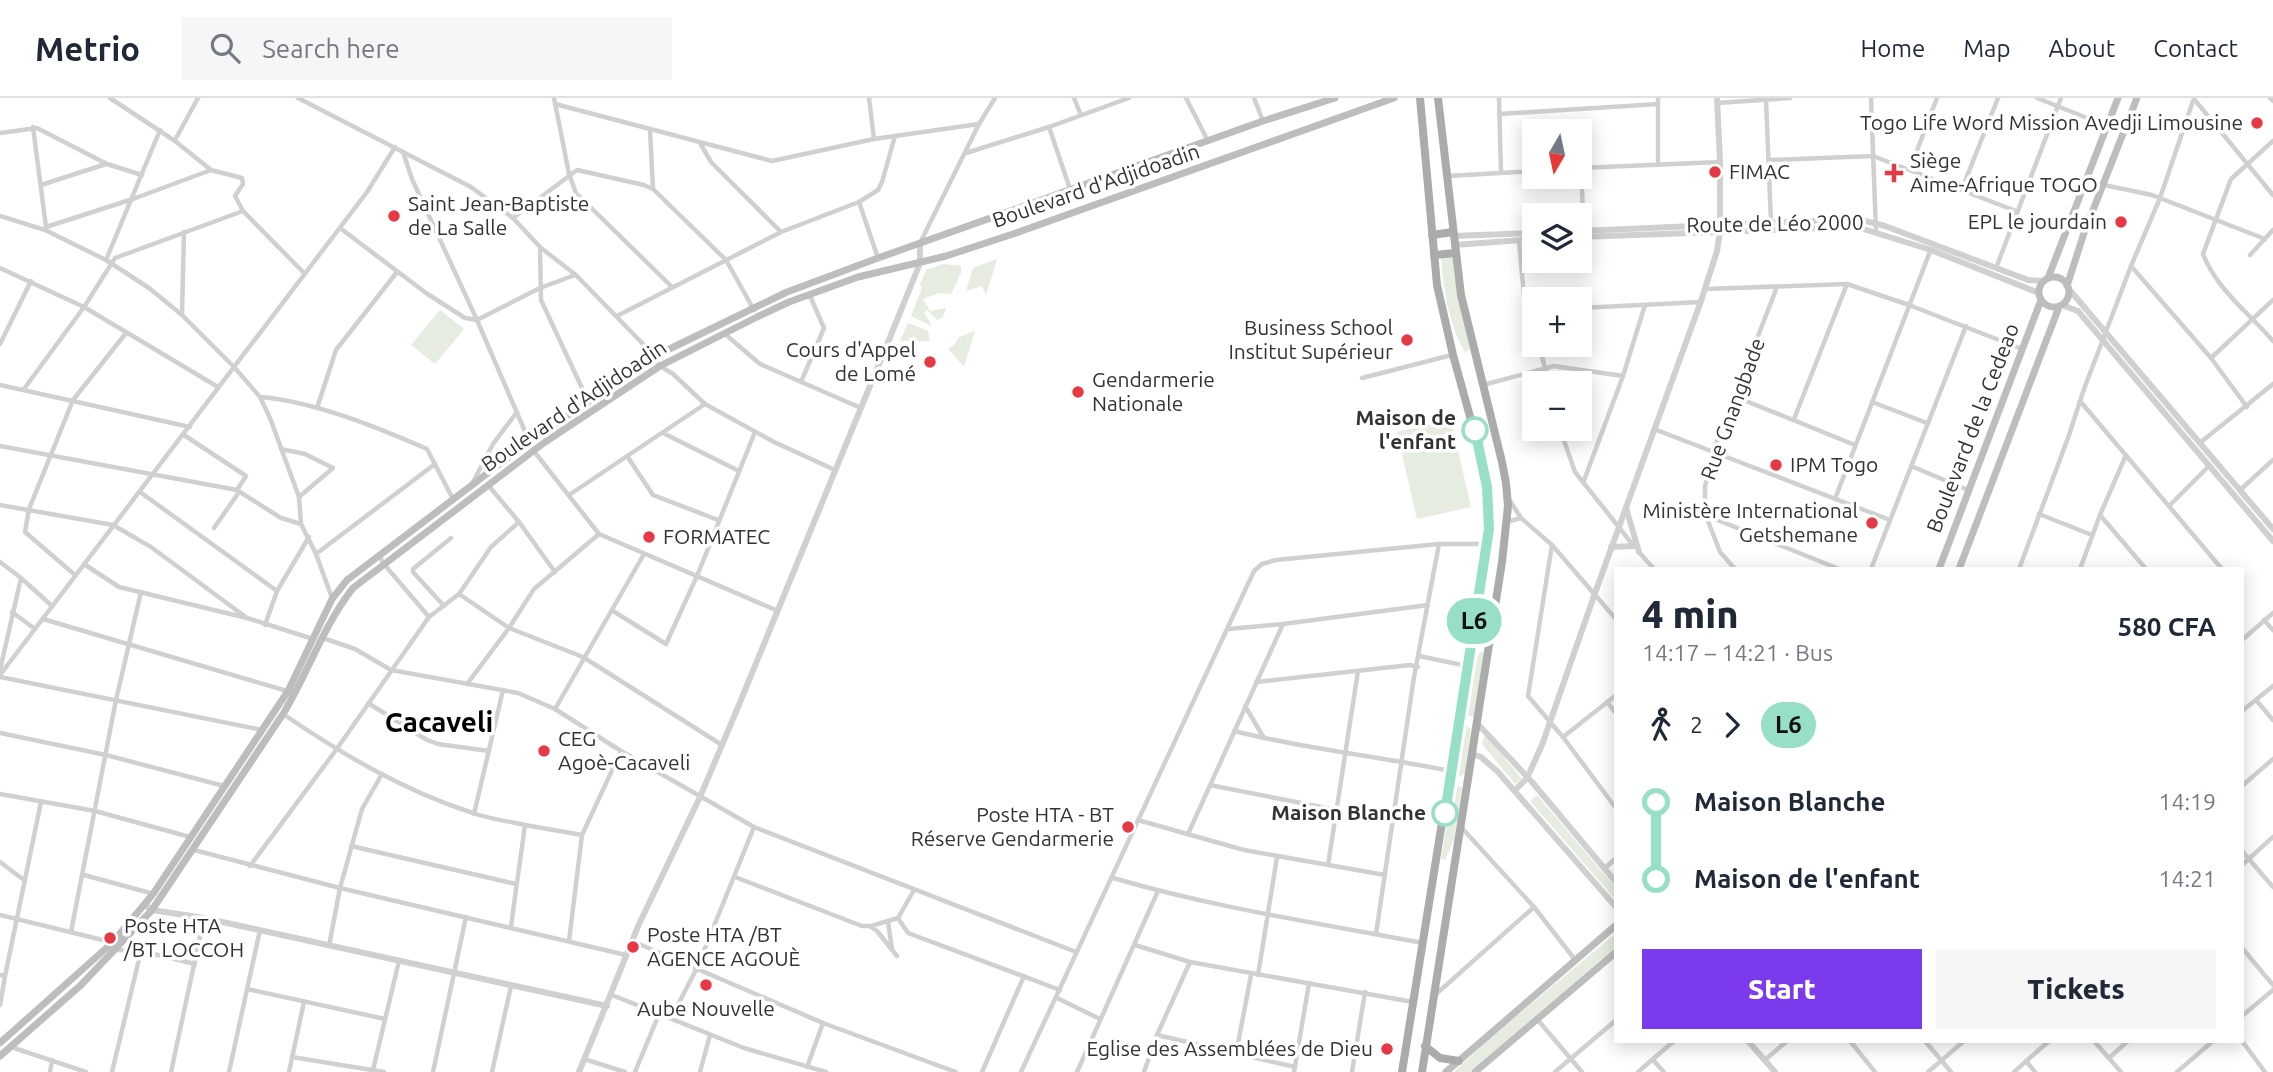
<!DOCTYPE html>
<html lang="en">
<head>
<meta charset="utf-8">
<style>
	:root { --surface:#fff; --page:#f6f6f7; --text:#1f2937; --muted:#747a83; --line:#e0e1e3; --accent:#7c3aed }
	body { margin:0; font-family:Ubuntu,sans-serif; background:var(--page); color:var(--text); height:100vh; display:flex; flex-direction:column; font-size:26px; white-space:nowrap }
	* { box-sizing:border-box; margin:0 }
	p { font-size:23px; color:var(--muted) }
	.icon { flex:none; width:38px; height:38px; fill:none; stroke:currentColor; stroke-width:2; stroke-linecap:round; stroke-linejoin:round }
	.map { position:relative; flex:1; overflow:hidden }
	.sheet { position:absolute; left:1614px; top:469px; width:630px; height:476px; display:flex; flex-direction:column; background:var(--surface); border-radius:0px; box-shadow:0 4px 18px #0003 }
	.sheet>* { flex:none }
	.badge { padding:0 14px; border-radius:23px; font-size:24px; line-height:46px }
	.needle { width:46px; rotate:189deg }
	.buttons { position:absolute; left:1522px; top:21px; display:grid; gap:14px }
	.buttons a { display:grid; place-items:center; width:70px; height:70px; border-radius:0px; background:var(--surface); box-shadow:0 4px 18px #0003; font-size:35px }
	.map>.badge { position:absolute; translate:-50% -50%; box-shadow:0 0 0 4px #fff }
	.legs { display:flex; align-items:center; gap:10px; height:77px; padding:0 28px; font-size:23px }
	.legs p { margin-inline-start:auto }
	.head { display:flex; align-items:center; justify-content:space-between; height:119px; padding:0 28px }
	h1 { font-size:38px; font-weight:800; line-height:52px }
	.primary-button { display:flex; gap:14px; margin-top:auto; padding:14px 28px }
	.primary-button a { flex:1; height:80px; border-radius:0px; background:var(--accent); color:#fff; font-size:28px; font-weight:800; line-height:80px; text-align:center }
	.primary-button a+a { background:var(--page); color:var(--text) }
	ul { padding:0 28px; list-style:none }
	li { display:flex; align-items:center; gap:24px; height:77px; font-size:26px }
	li i { display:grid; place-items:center; width:10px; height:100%; margin:0 9px; background:currentColor }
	li i::after { content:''; width:18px; height:18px; margin:-9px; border:5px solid; border-radius:50%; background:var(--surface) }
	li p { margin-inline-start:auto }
	li:first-child i { background:linear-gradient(#0000 50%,currentColor 0) }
	li:last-child i { background:linear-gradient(currentColor 50%,#0000 0) }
	header { display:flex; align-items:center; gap:42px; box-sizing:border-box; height:98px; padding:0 35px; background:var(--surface); border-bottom:2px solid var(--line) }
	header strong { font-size:33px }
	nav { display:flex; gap:38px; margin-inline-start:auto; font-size:24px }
	.search { width:490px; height:63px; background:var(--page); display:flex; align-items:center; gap:18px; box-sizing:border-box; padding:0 24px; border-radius:0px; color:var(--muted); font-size:26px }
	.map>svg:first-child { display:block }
</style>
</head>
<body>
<header>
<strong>Metrio</strong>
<div class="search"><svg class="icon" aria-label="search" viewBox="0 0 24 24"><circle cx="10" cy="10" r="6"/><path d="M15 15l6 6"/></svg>Search here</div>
<nav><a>Home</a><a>Map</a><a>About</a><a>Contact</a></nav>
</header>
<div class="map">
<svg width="2273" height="974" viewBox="0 0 2273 974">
	<rect width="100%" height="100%" fill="#fff"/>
	<g fill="#e6ecdf">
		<path d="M1453 158 1459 202 1470 252 1465 254C1448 225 1444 192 1441 160Z"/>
		<path d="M997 161 986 197 982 188 966 193 973 170Z"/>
		<path d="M943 166 961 168V175L951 196 939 195 923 201 930 213 946 210 943 219 937 222 927 212 924 214 932 228 911 218 922 190 920 187 926 172Z"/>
		<path d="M440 212 464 231 435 266 411 247Z"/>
		<path d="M908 225 928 233 930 243H900Z"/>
		<path d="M975 233 964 269 948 251 954 247 959 239Z"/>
		<path d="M1451 322 1471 409 1417 421 1397 334Z"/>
		<path d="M1480 554 1484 555 1474 619 1464 617 1471 573Z"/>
		<path d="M1467 628 1471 631 1465 675 1459 679 1455 675 1462 630Z"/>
		<path d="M1485 636 1522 681 1515 686 1482 646Z"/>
		<path d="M1453 687 1462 689 1454 741 1445 762 1441 761Z"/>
		<path d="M1537 697 1615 789V801L1530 703Z"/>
		<path d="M1615 836V850L1469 974H1454L1488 942Z"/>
	</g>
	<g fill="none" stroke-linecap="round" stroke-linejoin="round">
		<g stroke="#d0d0d0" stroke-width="4.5">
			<path d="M110 0 175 43 211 72 242 80 243 86 235 98 243 113 304 175"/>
			<path d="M298 0 471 89 513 120 541 150 576 177 645 248 660 268 673 276 705 306 774 344 835 372"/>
			<path d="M554 0 569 76 576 95 671 188"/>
			<path d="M869 0 874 41"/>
			<path d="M1074 0 1081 17"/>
			<path d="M1186 0 1208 43"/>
			<path d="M1254 0 1263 23"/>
			<path d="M1499 0 1501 74"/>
			<path d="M1658 0V67"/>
			<path d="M1871 0 1876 133"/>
			<path d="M2037 0 2107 28"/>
			<path d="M2270 0 2273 3"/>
			<path d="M2194 1 2273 97"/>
			<path d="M1766 2 1771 124"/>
			<path d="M2193 3 2160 100 2131 168 2211 260 2273 202"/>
			<path d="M1717 5 1790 0"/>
			<path d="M555 6 772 63 874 41 979 26"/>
			<path d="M1499 16 1658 6"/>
			<path d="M33 29 46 129"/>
			<path d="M1049 29 1070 91"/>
			<path d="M650 32 653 90"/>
			<path d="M0 35 37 30 107 66 142 77"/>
			<path d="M175 42 198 0"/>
			<path d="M2273 43 2231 81 2203 156C2217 192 2249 215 2273 243"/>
			<path d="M700 45 711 64 781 134"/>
			<path d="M403 54 412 81 477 222 533 352 599 436 778 513"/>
			<path d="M966 55 1049 29 1129 0"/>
			<path d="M1770 62 1873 58 2016 113"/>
			<path d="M1580 70 1720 64"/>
			<path d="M1581 70 1584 136"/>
			<path d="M1910 71 1937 0"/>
			<path d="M1448 78 1535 73"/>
			<path d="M41 87 106 66"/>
			<path d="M2104 87 2152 97 2265 141"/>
			<path d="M1962 91 1998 0"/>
			<path d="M859 104 878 160"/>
			<path d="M0 118 45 132 106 162 149 190 182 217 234 269 260 299 270 320 299 399 301 426"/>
			<path d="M513 120 577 72 644 87 653 91 726 162 754 212"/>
			<path d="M340 130 426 195 465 220 477 222 540 190 575 177"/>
			<path d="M45 132 46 129 133 101 211 72"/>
			<path d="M1519 143 1524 198 1535 234"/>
			<path d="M920 145 979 26 995 0"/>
			<path d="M540 151 541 202 588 303"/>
			<path d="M2250 157 2273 132"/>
			<path d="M106 162 160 32"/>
			<path d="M0 170 84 209 218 289"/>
			<path d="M1996 170 2061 0"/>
			<path d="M1777 189 1713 354 1705 389V417L1839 471"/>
			<path d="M1706 191 1847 186 1909 207 2022 251"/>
			<path d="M1580 210 1701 204"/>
			<path d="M182 216 184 134"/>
			<path d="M617 218 781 134 859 104 878 92 882 84 895 38"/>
			<path d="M725 236 760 266 861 310"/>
			<path d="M0 246 31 183"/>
			<path d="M1539 247 1549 285"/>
			<path d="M2211 260 2247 309"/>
			<path d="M1362 280 1452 257"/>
			<path d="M801 284 824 230 810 198"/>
			<path d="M0 287 190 329"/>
			<path d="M1483 287 1554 268 1623 278"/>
			<path d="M24 291 84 209 115 160 243 113"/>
			<path d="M261 299C315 304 377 329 427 351L453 401"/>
			<path d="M1736 299 1855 347"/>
			<path d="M2080 303 2222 471"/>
			<path d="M1872 304 1927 325"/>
			<path d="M317 310 336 252 397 174"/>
			<path d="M1794 321 1847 186"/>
			<path d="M1560 331 1575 374 1633 447"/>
			<path d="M1654 331 1890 422"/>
			<path d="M663 335 739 373"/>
			<path d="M184 337 246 378 237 392"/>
			<path d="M2201 344 2273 286"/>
			<path d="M0 348 237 392 281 420 301 426 316 456 332 500"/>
			<path d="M281 351 305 356 333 370 299 399"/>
			<path d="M627 358 653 397 718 422"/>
			<path d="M1911 368 1968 392"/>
			<path d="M473 384 493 346 517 314"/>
			<path d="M1583 385 1623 278 1645 207"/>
			<path d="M488 387 519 424 555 474"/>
			<path d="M2240 392 2273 362"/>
			<path d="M140 394 277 493"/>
			<path d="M569 397 705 306"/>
			<path d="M1509 401 1521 420 1552 447 1615 520"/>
			<path d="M1835 401 1931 151"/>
			<path d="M0 407 113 427 151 449 247 520"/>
			<path d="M2169 408 2210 367"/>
			<path d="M2039 416 2092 437"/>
			<path d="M2100 417 2146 471"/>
			<path d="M1706 418 1720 454 1735 471"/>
			<path d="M1507 424 1521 420"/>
			<path d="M214 430 239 394"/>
			<path d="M1552 447 1528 598 1563 639 1615 709"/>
			<path d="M1639 454 1654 471"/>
			<path d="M316 456 435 366"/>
			<path d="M379 457 383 465 429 519"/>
			<path d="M0 464 21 480 0 572"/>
			<path d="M84 466 119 489 247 520 313 541"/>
			<path d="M1871 471 1966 228"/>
			<path d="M2019 471 2068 340 2084 291 2131 168"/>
			<path d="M2080 471 2100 417 2126 357"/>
			<path d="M75 477 25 434 29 411 73 302 126 235"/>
			<path d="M21 480 52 508"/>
			<path d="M459 496 509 530 583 559 722 647"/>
			<path d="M444 508 413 474V471L451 440"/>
			<path d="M613 513 666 546 697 478 755 334"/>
			<path d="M12 514 35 531"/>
			<path d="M43 521 287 593"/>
			<path d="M2264 522 2273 532"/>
			<path d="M265 527 277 493 309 439"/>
			<path d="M1228 531 1283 526 1428 507"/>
			<path d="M323 540 355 551 391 572 518 595 555 611 621 653 754 729 1076 854"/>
			<path d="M2242 542 2273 515"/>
			<path d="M1419 558 1467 568"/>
			<path d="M0 577 367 94 395 49"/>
			<path d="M0 579 262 632"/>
			<path d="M1256 584 1410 567 1418 569"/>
			<path d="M467 586 509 530 534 491 599 436"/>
			<path d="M2256 602 2273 622"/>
			<path d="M1607 604 1615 614"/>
			<path d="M368 605 427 642 438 646 489 653"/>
			<path d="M1245 608 1264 640"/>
			<path d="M555 611 644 456"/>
			<path d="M2242 613 2273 588"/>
			<path d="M283 616C342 656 404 693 473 715 489 721 508 723 525 727"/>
			<path d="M1234 633C1305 651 1378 658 1450 673"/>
			<path d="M0 635 106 657 224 688"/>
			<path d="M1563 639 1615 598"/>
			<path d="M1210 687 1336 712"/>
			<path d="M2242 688 2273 661"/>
			<path d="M0 696 95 713 190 739"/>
			<path d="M474 716 503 592"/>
			<path d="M1138 722 1244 752 1385 777"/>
			<path d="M1461 729 1534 809 1576 863"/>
			<path d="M1188 736 1283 526"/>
			<path d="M582 737 621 653"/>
			<path d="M351 748 516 786"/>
			<path d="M194 752 340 790 626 857"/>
			<path d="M2242 753 2273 789"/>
			<path d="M0 764 24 782"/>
			<path d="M1328 767 1358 573"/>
			<path d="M2242 767 2273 739"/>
			<path d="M250 768 336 652 429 519 459 496 491 449 519 424"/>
			<path d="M1605 770 1615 761"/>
			<path d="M84 777 154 796"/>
			<path d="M735 779 862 828H871L898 820"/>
			<path d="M1113 780C1216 810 1318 825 1423 845"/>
			<path d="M914 792 898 820 908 835 1060 892"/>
			<path d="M0 817 111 844"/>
			<path d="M888 824 892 851"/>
			<path d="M511 828 525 727 582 737 569 843"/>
			<path d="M871 829 877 833 897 858"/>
			<path d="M71 834 116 602 141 494"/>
			<path d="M1376 836 1414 579 1439 446"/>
			<path d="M632 843 823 925 956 974"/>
			<path d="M1135 847 1190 864 1413 904"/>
			<path d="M329 848 340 790 362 711 382 676"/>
			<path d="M2242 850 2273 887"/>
			<path d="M117 852 141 853 195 866"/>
			<path d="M0 877 5 878 0 907"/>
			<path d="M1258 877 1277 759"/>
			<path d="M5 878 41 704"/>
			<path d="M247 891 385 921"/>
			<path d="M612 897 744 950 826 974"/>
			<path d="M1435 897 1534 809"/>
			<path d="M1057 900 1100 921"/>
			<path d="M2242 918 2273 892"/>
			<path d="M671 920 697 870 754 729"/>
			<path d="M1537 921 1582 974"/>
			<path d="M1157 937 1295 969"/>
			<path d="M1850 943 1875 974"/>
			<path d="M1925 943 1951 974"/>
			<path d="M2094 943 2121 974"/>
			<path d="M2242 943 2265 974"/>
			<path d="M11 949 86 974"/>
			<path d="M1236 956 1251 877"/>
			<path d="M292 959 384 974"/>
			<path d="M2109 960 2128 943"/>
			<path d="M584 961 625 974"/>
			<path d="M1653 962 1664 974"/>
			<path d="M1765 962 1787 943"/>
			<path d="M2026 963 2035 974"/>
			<path d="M807 969 823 925"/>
			<path d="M373 972 399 863"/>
			<path d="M50 974 52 962"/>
			<path d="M112 974 141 853"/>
			<path d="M171 974 204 820"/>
			<path d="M229 974 260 832"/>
			<path d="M289 974 304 904"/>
			<path d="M433 974 466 819"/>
			<path d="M492 974 511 888"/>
			<path d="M635 974 659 916"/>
			<path d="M700 974 710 937"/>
			<path d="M982 974 1024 878"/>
			<path d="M1021 974 1254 473 1262 466 1276 462 1439 446H1486"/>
			<path d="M1077 974 1158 793"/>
			<path d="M1144 974 1157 937 1190 864"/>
			<path d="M1294 974 1309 885"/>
			<path d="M1352 974 1365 894"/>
			<path d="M1555 974 1615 923"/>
			<path d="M1638 974 1674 943"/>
			<path d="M1928 974 1964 943"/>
			<path d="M2014 974 2049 943"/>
			<path d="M2177 974 2213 943"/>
		</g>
		<g stroke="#d0d0d0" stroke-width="6">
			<path d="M1580 133 1857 121 1885 128 2028 182 2044 183"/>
			<path d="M1453 138 1535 135"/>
			<path d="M1580 139 1857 129 1931 152 2039 195"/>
			<path d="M1454 147 1535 141"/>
			<path d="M2068 190 2273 431"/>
			<path d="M2062 207 2078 213 2273 443"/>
			<path d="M1626 410 1639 454"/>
			<path d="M1611 449 1634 448"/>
			<path d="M1476 624 1532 684 1615 783"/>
			<path d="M1472 656 1481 659 1498 674 1615 808"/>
			<path d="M1515 692 1527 680 1542 647 1595 495 1701 203 1717 153 1720 133V64L1717 0"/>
			<path d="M145 807 152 812 204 820 607 908"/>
			<path d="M1748 943 1775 974"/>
			<path d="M579 974 639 826 700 699 736 614 893 232 920 165V146"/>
		</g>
		<g stroke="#bdbdbd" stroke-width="7">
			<circle cx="2054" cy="194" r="15"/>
			<path d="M2048 180 2118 0"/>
			<path d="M2067 188 2084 135 2137 0"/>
			<path d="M1939 471 2041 202"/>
			<path d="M1959 471 2059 209"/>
			<path d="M0 945 112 845 153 796 288 593 332 501 347 482 530 343 655 258 787 194 878 160 1263 23 1335 0"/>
			<path d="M0 958 81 887 152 812 283 616C308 575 323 528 353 490L545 344 660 268 757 219 789 204 858 179 946 158 1016 135 1394 0"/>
			<path d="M1446 974 1615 828"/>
			<path d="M1475 974 1615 855"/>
		</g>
		<g stroke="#ababab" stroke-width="8">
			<path d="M1432 137 1453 134"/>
			<path d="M1434 157 1455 155"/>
			<path d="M1425 948 1440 960 1459 963"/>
			<path d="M1402 974 1489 431V409L1482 362 1453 257 1437 187 1420 0"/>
			<path d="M1422 974 1502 464 1508 408 1506 385 1502 364 1461 197 1438 0"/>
		</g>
	</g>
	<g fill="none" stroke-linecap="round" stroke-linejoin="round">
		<defs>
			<path id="line-1" d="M1445 715 1489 431 1487 389 1475 332"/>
		</defs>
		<use href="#line-1" stroke="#fff" stroke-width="16"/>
		<use href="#line-1" stroke="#97dfc6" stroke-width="10"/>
	</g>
	<g fill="#e63946" stroke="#fff" stroke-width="2.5">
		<circle cx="2257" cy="25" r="7"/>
		<circle cx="1715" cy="74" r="7"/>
		<path d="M1890.5 64.5h7v7h7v7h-7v7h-7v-7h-7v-7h7z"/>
		<circle cx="394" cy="118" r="7"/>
		<circle cx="2121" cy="124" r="7"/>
		<circle cx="1407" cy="242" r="7"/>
		<circle cx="930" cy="264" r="7"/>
		<circle cx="1078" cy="294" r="7"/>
		<circle cx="1776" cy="367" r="7"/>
		<circle cx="1872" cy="425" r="7"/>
		<circle cx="649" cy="439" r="7"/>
		<circle cx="544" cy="653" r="7"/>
		<circle cx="1128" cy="729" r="7"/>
		<circle cx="110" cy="840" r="7"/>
		<circle cx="633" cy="849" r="7"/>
		<circle cx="706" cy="887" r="7"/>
		<circle cx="1387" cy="951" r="7"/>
	</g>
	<g fill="#fff" stroke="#97dfc6" stroke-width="3.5">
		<circle cx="1475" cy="332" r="12"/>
		<circle cx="1445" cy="715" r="12"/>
	</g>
	<g text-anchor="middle" stroke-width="7" stroke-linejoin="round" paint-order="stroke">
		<g font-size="21" fill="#333" stroke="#fff" text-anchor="start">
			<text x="2243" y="32" text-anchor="end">Togo Life Word Mission Avedji Limousine</text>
			<text x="1910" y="70">Siège<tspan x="1910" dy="24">Aime-Afrique TOGO</tspan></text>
			<text x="1729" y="81">FIMAC</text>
			<text x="408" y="113">Saint Jean-Baptiste<tspan x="408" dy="24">de La Salle</tspan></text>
			<text x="2107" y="131" text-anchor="end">EPL le jourdain</text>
			<text x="1393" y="237" text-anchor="end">Business School<tspan x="1393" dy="24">Institut Supérieur</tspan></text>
			<text x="916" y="259" text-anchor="end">Cours d'Appel<tspan x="916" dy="24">de Lomé</tspan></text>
			<text x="1092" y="289">Gendarmerie<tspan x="1092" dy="24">Nationale</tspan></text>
			<text x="1790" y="374">IPM Togo</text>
			<text x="1858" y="420" text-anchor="end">Ministère International<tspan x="1858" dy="24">Getshemane</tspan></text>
			<text x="663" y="446">FORMATEC</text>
			<text x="558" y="648">CEG<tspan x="558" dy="24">Agoè-Cacaveli</tspan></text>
			<text x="1114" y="724" text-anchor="end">Poste HTA - BT<tspan x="1114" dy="24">Réserve Gendarmerie</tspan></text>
			<text x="124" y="835">Poste HTA<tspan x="124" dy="24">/BT LOCCOH</tspan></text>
			<text x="647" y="844">Poste HTA /BT<tspan x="647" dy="24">AGENCE AGOUÈ</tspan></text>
			<text x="706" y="918" text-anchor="middle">Aube Nouvelle</text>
			<text x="1373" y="958" text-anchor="end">Eglise des Assemblées de Dieu</text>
		</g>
		<g font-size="21" fill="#333" stroke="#fff">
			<text transform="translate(1096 88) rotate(-19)" y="7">Boulevard d'Adjidoadin</text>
			<text transform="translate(1775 126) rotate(-1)" y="7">Route de Léo 2000</text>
			<text transform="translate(574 308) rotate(-34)" y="7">Boulevard d'Adjidoadin</text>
			<text transform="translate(1733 311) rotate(-70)" y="7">Rue Gnangbade</text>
			<text transform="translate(1973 330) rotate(-69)" y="7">Boulevard de la Cedeao</text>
		</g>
		<g font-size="21" font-weight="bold" fill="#333" stroke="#fff" text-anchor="end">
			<text x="1456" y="327">Maison de<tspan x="1456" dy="24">l'enfant</tspan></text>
			<text x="1426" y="722">Maison Blanche</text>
		</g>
		<g font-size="28" font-weight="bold" fill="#000" stroke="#fff">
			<text x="439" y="634">Cacaveli</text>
		</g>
	</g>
</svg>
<div class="buttons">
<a><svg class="needle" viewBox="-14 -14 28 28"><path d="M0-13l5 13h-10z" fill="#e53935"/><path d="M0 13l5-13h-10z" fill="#747a83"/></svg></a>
<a><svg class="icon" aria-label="layers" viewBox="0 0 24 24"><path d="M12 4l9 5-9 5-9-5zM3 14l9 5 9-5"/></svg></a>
<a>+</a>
<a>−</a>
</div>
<b class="badge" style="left:1474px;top:523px;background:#97dfc6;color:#111">L6</b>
<section class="sheet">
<div class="head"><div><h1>4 min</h1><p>14:17 – 14:21 · Bus</p></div><b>580 CFA</b></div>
<div class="legs"><svg class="icon" aria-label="walk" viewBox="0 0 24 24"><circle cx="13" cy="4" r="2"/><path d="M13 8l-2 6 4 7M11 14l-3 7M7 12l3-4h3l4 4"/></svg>2<svg class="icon" aria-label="forward" viewBox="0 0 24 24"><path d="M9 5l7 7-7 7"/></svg><b class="badge" style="background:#97dfc6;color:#111">L6</b></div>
<ul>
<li><i style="color:#97dfc6"></i><b>Maison Blanche</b><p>14:19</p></li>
<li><i style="color:#97dfc6"></i><b>Maison de l'enfant</b><p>14:21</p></li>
</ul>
<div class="primary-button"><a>Start</a><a>Tickets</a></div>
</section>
</div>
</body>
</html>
